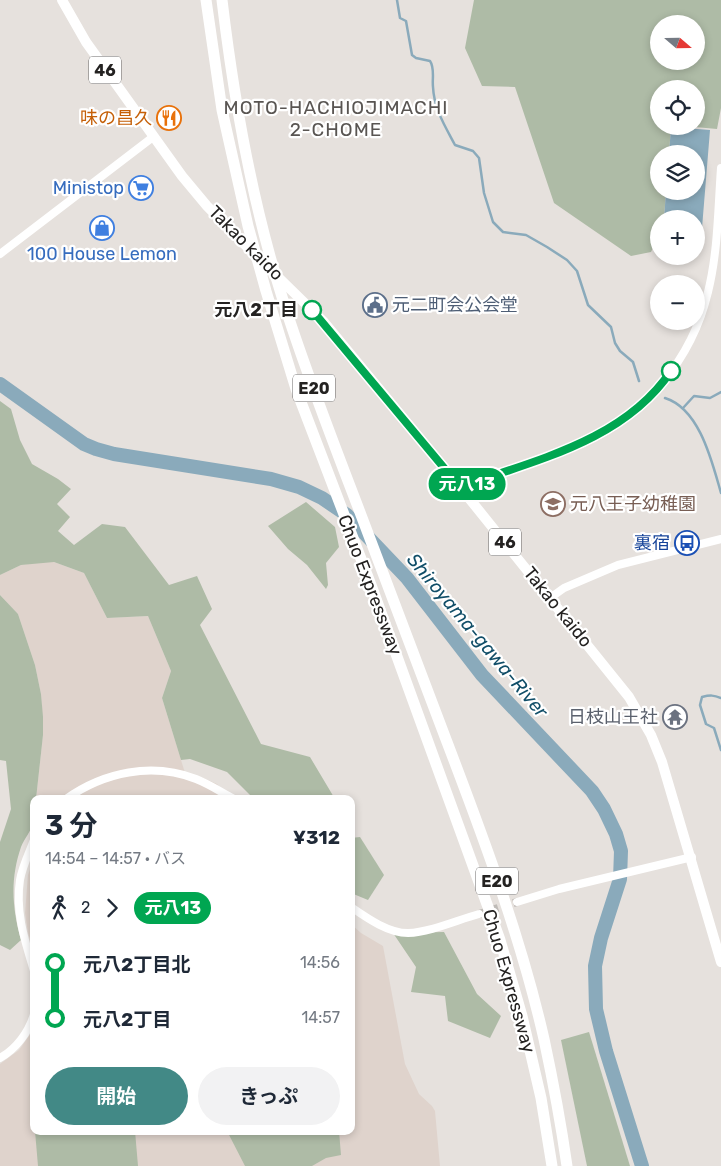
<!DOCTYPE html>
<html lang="ja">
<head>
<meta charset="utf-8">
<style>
	:root { --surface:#fff; --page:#f2f2f3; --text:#1f2937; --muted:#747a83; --accent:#428986 }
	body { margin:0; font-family:Rubik,"Noto Sans JP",sans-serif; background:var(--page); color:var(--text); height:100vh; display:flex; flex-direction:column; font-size:19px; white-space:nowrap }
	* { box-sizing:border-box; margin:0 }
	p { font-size:16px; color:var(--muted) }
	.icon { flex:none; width:28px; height:28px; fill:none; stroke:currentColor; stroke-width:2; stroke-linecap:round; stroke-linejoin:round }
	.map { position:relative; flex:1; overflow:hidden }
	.drawer { position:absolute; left:30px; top:795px; width:325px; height:340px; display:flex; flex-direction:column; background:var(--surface); border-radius:10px; box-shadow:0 2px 8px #0003 }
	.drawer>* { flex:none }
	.badge { padding:0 10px; border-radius:16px; font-size:18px; line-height:32px }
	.needle { width:32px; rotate:110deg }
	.fabs { position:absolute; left:650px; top:15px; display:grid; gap:10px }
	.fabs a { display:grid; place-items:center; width:55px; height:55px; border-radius:50%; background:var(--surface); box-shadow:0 2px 8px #0003; font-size:25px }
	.map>.badge { position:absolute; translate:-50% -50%; box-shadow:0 0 0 2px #fff }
	.legs { display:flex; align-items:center; gap:8px; height:55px; padding:0 15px; font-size:16px }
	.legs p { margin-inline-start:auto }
	.summary { display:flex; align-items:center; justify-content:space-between; height:85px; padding:0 15px }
	h1 { font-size:28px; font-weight:700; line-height:38px }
	.action { display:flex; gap:10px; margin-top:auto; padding:10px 15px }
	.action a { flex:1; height:58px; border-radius:30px; background:var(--accent); color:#fff; font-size:20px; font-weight:700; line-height:58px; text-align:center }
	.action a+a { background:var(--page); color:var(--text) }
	ul { padding:0 15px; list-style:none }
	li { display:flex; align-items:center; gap:18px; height:55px; font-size:19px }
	li i { display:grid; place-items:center; width:8px; height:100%; margin:0 6px; background:currentColor }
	li i::after { content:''; width:12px; height:12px; margin:-6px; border:4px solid; border-radius:50%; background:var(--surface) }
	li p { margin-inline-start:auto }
	li:first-child i { background:linear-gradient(#0000 50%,currentColor 0) }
	li:last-child i { background:linear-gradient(currentColor 50%,#0000 0) }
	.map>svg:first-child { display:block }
</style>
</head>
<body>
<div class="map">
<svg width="721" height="1166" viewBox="0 0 721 1166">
	<rect width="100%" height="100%" fill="#e6e1dd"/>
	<g fill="#dfd3cc">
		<path d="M41 562H54L84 573 107 618 148 616 171 671 162 698 185 773 201 777 217 784 230 799H36L43 735 41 694 35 665 18 614 0 595V575L21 565Z"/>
		<path d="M34 858V951L28 933 25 913 28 875Z"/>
		<path d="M351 924 361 933 383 946 405 1064 419 1094 432 1106 435 1111 440 1166H0V1064L19 1050 34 1029V1131H351Z"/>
	</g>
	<g fill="#aebba6" fill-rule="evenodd">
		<path d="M474 0H721V108L717 129 684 126H696V89H659V126H671L669 154H659V191H666L664 219H659V235L651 252 631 256 554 203 515 87 482 86 465 48ZM659 24H696V61H659Z"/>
		<path d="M0 401 11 409 20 440 32 464 58 479 71 489 57 504 70 517 58 531 74 545 102 524 125 527 169 585 197 576 212 609 200 625 261 744 310 757 335 799H254L227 772 190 759 181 760 162 698 171 671 148 616 107 618 84 573 54 562 21 565 0 575Z"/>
		<path d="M306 502 335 527 339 547 326 563 328 585 326 589 307 565 288 549 268 526Z"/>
		<path d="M0 595 18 614 35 665 41 694 43 717V735L36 799H34C34 806 35 815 34 822 31 831 24 839 21 847 10 879 12 908 21 940L10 950 0 945V842L11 809 6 761 0 760Z"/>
		<path d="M360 837 384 875 368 900 351 893V838Z"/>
		<path d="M444 932 477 994 501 1016 490 1038 448 1021 445 996 411 992 416 967 393 933Z"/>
		<path d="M589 1032 630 1166H587L561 1040Z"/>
		<path d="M35 1131H135L138 1166H38Z"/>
		<path d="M227 1131H339L341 1155 326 1158 312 1166H245Z"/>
	</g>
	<path fill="#8aaabb" d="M671 127 710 130 702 228 696 227V219H664L666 191H696V154H669Z"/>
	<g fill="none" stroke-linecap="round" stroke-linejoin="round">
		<g stroke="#8aaabb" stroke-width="2.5">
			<path d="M397 0 400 18 406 21 412 55 416 58 430 61C435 68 432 79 433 87 434 109 445 126 455 145L473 151 479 158 484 193 493 222 503 232 526 235 547 247 567 260 577 271 588 305 611 327 615 343 620 351 633 362 639 381"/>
			<path d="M665 398C700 409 712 462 721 493"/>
			<path d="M683 408 694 396 710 398 721 392"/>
			<path d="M721 698C714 695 710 695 702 697L700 705 706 724 714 728 721 750"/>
		</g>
		<path stroke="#8aaabb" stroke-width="14" d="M0 384 84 444 96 449 114 454 271 479 299 487 322 498 347 515 407 578 482 675 592 791 604 809 616 834 621 851 620 879 601 938 595 966 596 1009 606 1051 642 1166"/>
		<path stroke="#bfbbb7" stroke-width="8" stroke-dasharray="8 4" stroke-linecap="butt" d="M479 914 517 902"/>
		<g stroke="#fff" stroke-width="8">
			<path d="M0 254 153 137"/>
			<path d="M460 487C500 473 542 460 581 444 645 416 692 359 708 292 718 252 718 209 721 168"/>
			<path d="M550 598 564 588 618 565 721 539"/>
			<path d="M66 799C104 772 152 762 196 779 209 784 221 792 234 799"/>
			<path d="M34 840C29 853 22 867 20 880 15 912 25 941 34 971"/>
			<path d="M517 902 559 889 692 857"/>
			<path d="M351 907C367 918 388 933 408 933 431 932 457 920 479 914"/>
			<path d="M0 1058C16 1049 29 1032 34 1014"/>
		</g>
		<path stroke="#fff" stroke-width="10" d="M62 0 86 42 182 176 207 206 238 238 323 321 460 487 629 697 651 735 662 762 721 962"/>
		<g stroke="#fff" stroke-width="11">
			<path d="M206 0 222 110 248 226 266 291 296 389 371 585 500 940 522 1016 541 1098 552 1166"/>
			<path d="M222 0C234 101 252 203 283 300 305 370 332 439 358 507 388 586 418 664 447 742 484 839 521 938 544 1039 553 1081 561 1124 567 1166"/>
		</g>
	</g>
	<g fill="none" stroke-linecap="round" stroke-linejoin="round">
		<defs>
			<path id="line-1" d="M312 310 460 487C535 460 624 441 671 371"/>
		</defs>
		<use href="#line-1" stroke="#fff" stroke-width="11"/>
		<use href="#line-1" stroke="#00a651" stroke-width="8"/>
	</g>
	<defs>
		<symbol id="restaurant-ring" viewBox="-11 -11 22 22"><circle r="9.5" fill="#fff" stroke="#e8710a" stroke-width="1.5"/><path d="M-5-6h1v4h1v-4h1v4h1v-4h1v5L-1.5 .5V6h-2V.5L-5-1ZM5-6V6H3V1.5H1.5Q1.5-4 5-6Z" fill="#e8710a"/></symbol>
		<symbol id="supermarket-ring" viewBox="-11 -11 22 22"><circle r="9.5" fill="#fff" stroke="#3f7fe0" stroke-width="1.5"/><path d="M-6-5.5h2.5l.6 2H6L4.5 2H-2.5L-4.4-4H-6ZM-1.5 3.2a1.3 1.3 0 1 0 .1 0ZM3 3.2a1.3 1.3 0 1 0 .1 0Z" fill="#3f7fe0"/></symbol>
		<symbol id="shop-ring" viewBox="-11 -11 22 22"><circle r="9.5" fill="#fff" stroke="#3f7fe0" stroke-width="1.5"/><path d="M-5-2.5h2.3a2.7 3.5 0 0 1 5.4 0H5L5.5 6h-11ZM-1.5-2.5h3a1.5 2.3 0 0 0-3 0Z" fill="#3f7fe0"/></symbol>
		<symbol id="civic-ring" viewBox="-11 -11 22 22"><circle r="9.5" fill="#fff" stroke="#5c6f8a" stroke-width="1.5"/><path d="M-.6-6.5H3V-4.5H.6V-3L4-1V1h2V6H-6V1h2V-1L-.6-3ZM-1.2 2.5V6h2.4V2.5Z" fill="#5c6f8a"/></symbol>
		<symbol id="school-ring" viewBox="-11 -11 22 22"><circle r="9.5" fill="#fff" stroke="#8d6e63" stroke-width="1.5"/><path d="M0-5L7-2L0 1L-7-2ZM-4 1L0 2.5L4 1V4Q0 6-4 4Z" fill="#8d6e63"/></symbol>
		<symbol id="bus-ring" viewBox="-11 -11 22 22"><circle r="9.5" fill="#fff" stroke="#1a4fb4" stroke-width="1.5"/><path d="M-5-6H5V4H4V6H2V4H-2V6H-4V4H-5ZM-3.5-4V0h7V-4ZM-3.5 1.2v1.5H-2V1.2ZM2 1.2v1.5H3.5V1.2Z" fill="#1a4fb4"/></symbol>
		<symbol id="temple-ring" viewBox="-11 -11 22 22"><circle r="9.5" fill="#fff" stroke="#6b7280" stroke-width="1.5"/><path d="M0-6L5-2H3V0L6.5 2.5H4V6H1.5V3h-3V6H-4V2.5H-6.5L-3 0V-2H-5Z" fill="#6b7280"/></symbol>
	</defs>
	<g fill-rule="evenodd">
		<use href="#restaurant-ring" x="155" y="104" width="28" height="28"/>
		<use href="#supermarket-ring" x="127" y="174" width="28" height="28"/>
		<use href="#shop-ring" x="88" y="214" width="28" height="28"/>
		<use href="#civic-ring" x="361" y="291" width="28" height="28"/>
		<use href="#school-ring" x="539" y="490" width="28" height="28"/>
		<use href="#bus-ring" x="673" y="529" width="28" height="28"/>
		<use href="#temple-ring" x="661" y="703" width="28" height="28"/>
	</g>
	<g fill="#fff" stroke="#00a651" stroke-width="2.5">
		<circle cx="312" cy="310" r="9"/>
		<circle cx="671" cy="371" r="9"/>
	</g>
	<g text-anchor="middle" stroke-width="4.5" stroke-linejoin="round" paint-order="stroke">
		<g fill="#fff" stroke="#666464" stroke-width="1">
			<rect x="89" y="56.5" width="32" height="27" rx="4"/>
			<rect x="293" y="374.5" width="42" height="27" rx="4"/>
			<rect x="489" y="528.5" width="32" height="27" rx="4"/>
			<rect x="476" y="867.5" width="42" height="27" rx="4"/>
		</g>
		<g font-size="16" font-weight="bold" fill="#242221">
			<text x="105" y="76">46</text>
			<text x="314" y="394">E20</text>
			<text x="505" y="548">46</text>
			<text x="497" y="887">E20</text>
		</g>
		<g font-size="18" fill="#c56008" stroke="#fff" text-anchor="end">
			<text x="152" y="124">味の昌久</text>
		</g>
		<g font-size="18" fill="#366cbe" stroke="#fff" text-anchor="end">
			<text x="124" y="194">Ministop</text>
			<text x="102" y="260" text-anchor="middle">100 House Lemon</text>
		</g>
		<g font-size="18" fill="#242221" stroke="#fff">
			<text transform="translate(246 243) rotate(45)" y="6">Takao kaido</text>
			<text transform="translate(370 585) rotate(69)" y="6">Chuo Expressway</text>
			<text transform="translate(558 607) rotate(51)" y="6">Takao kaido</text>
			<text transform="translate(509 981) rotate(74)" y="6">Chuo Expressway</text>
		</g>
		<g font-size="18" fill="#4e5e75" stroke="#fff" text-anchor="start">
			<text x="392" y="311">元二町会公会堂</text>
		</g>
		<g font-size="18" font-weight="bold" fill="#242221" stroke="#fff" text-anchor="end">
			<text x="298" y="316">元八2丁目</text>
		</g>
		<g font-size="18" fill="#785e54" stroke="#fff" text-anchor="start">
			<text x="570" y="510">元八王子幼稚園</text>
		</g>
		<g font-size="18" fill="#164399" stroke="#fff" text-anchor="end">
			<text x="670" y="549">裏宿</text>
		</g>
		<g font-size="18" fill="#5b616d" stroke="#fff" text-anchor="end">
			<text x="658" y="723">日枝山王社</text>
		</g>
		<g font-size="19" letter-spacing="1" fill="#595552" stroke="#fff">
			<text x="336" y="114">MOTO-HACHIOJIMACHI<tspan x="336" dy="22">2-CHOME</tspan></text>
		</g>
		<g font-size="19" font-style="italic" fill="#114e68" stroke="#fff">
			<text transform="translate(478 635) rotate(50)" y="7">Shiroyama-gawa-River</text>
		</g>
	</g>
</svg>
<div class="fabs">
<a><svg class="needle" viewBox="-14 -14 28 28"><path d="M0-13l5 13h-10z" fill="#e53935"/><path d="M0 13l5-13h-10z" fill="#747a83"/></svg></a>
<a><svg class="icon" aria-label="locate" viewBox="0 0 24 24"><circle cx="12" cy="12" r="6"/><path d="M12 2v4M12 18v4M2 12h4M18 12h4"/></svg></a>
<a><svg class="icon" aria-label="layers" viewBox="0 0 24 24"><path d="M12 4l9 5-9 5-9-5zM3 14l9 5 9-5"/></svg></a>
<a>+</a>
<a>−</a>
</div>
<b class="badge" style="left:467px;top:484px;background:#00a651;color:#fff">元八13</b>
<section class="drawer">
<div class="summary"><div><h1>3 分</h1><p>14:54 – 14:57 · バス</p></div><b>¥312</b></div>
<div class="legs"><svg class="icon" aria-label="walk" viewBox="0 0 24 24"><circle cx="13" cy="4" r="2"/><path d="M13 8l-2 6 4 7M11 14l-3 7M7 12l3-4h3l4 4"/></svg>2<svg class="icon" aria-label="forward" viewBox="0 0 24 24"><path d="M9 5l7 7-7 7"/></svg><b class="badge" style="background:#00a651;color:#fff">元八13</b></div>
<ul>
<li><i style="color:#00a651"></i><b>元八2丁目北</b><p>14:56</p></li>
<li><i style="color:#00a651"></i><b>元八2丁目</b><p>14:57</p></li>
</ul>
<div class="action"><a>開始</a><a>きっぷ</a></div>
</section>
</div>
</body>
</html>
